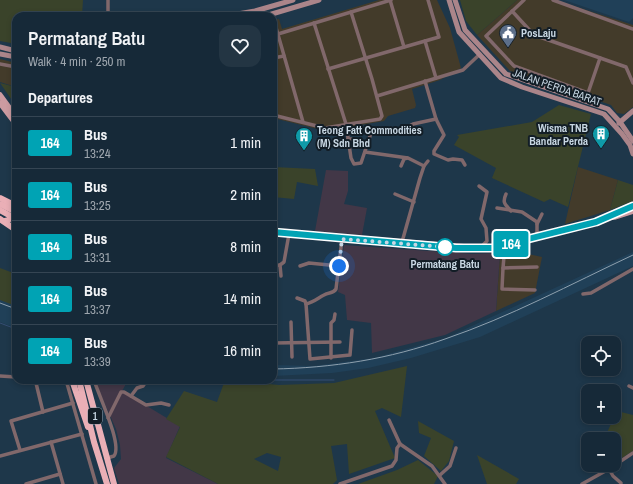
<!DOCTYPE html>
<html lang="en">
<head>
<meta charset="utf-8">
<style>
	:root { --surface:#162938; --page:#233543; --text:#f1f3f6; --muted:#9ea6ae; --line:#354553 }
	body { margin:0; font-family:"Archivo Narrow",sans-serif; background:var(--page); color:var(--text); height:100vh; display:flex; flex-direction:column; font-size:15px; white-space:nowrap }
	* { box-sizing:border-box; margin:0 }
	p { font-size:13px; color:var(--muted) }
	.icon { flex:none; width:22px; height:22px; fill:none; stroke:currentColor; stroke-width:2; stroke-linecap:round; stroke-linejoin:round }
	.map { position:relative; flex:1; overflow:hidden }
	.panel { position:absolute; left:12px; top:12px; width:265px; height:372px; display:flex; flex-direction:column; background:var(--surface); border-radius:12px; box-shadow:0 2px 6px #0003,0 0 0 1px var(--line) }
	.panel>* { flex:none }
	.badge { padding:0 8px; border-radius:3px; font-size:14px; line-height:26px }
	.buttons { position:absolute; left:581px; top:336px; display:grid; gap:8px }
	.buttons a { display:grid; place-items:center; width:40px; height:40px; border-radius:8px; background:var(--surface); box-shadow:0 2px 6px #0003,0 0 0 1px var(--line); font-size:20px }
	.you { position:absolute; width:20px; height:20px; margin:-10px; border:3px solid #fff; border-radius:50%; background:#1a73e8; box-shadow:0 0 0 6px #1a73e833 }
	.map>.badge { position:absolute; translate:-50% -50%; box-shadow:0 0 0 2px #fff }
	h2 { padding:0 16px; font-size:15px; line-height:36px }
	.round { display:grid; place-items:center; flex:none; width:42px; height:42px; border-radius:12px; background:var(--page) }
	.overview { display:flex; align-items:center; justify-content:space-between; height:68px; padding:0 16px }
	h1 { font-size:19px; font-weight:600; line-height:30px }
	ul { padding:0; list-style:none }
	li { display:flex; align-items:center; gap:12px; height:52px; padding:0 16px; border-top:1px solid var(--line) }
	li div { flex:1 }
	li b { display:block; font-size:15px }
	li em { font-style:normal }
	li .badge { min-width:44px; font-weight:700; text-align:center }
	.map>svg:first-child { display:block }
</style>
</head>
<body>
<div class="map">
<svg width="633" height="484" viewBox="0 0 633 484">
	<rect width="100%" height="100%" fill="#1e374a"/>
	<g fill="#433b2a">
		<path d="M379 0H437L450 28 461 68 440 80 412 89 416 105 415 108 388 116 384 121 326 131 273 118V20L279 19 282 29Z"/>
		<path d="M517 0H555L633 25V107L624 114 617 113 611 105 510 71 477 35Z"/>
		<path d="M0 59 16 63V87L0 82Z"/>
		<path d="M578 167 618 180 610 210 565 224Z"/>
		<path d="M519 252 542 257 535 293 496 311 500 253Z"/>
	</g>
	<g fill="#423747">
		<path d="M326 170 348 171V191L344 204 367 208 362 235 315 231Z"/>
		<path d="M344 245 472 254 500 253 496 311 445 335 372 353 371 323 347 320 345 295 338 292Z"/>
		<path d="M96 380H128L122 391 180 426 166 458 218 484H119L114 468 121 459 120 445 116 429 100 393Z"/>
	</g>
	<g fill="#204058">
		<path d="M564 0H633V18L629 22Z"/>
		<path d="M633 252V266L480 337 411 358 368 368 332 373 273 376V365L314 366 374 358 446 338Z"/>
		<path d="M0 295 16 302V328L0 322Z"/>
	</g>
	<g fill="#3a432a" fill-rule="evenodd">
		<path d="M0 0H83L82 16H16V44L0 41Z"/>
		<path d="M460 0H517L477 35 466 21Z"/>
		<path d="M0 83 16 87V106Z"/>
		<path d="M559 105 591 114 568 207 550 199 544 202 492 178 496 168 454 145 459 137 457 135 532 122Z"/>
		<path d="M273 167 315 169 318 186 297 182 294 199 273 197Z"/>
		<path d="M618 180 633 185V201L610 210Z"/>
		<path d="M0 268 16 274V306L0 300Z"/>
		<path d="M407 366 401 417 382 408 375 411 395 458 349 474 347 444 331 446 337 480 333 484H218L166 457 180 427 166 419 184 391 217 402 225 380 279 385 334 383ZM267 453 281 457 278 471 254 459Z"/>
		<path d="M617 411 633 415V451L614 463V439H604Z"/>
		<path d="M418 421 454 441 449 461 441 471 424 456 431 438 419 433Z"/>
		<path d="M477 455 519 479 516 484H487Z"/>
		<path d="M418 460 438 476 434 484H358L397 470Z"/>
	</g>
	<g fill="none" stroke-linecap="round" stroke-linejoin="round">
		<g stroke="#354e73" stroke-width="1">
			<path d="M0 323 16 329"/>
			<path d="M237 380H334"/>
		</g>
		<g stroke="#81686b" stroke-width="3.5">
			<path d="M390 0 404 47"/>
			<path d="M524 0 486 36 514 66 588 93 600 58"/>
			<path d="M553 0 633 29"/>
			<path d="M512 11 534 35 626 67 633 83"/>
			<path d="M108 16V0"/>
			<path d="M273 17 303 122"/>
			<path d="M314 23 346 124 351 158 354 164 361 163 371 133"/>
			<path d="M278 34 391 0"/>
			<path d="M425 41 436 78"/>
			<path d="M273 58 284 56"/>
			<path d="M0 64 16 67"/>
			<path d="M328 69 439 37 428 0"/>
			<path d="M425 81 436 119 444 135 434 151V154L448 160 453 159 462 160 465 165"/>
			<path d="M377 96 463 70 480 54"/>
			<path d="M273 115 325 128 380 119 382 116 372 79 351 12"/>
			<path d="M413 129 411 125 413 124 436 119"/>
			<path d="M348 139H352L355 143"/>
			<path d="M365 152 408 158 424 166"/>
			<path d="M401 166 404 159 407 158"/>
			<path d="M479 186 487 192 481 219 486 228 487 241 480 248"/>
			<path d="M395 194 414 202"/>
			<path d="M506 194C502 203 505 204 511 211"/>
			<path d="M497 208 522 212 537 222V224"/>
			<path d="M537 237V224L542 214"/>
			<path d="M402 242 420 178 424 166 428 161"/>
			<path d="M505 245 503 268 537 267"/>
			<path d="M273 266 280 265"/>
			<path d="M300 266 309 263 339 266"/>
			<path d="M503 268 502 289 535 290"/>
			<path d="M281 276 280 265 284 262 289 234"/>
			<path d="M583 294 591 293 633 269"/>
			<path d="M297 298 305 301 306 304 310 359 350 355 352 330"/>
			<path d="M306 304C314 302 318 298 324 295 329 292 333 294 336 289L342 239"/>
			<path d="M274 315V357"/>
			<path d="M291 322 292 357"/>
			<path d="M273 343 340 342"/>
			<path d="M331 358V323L334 320 335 314"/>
			<path d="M0 376 16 377"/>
			<path d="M32 380 36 383 43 412"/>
			<path d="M66 380 96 484"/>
			<path d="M94 380C98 394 123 445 114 456L107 458"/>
			<path d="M150 380 153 382"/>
			<path d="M629 386 633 388"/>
			<path d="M131 396 137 388 143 386 147 380"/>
			<path d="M108 418 121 392H124L146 405 161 403 169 405"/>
			<path d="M389 420 400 444"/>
			<path d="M51 442 63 484"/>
			<path d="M400 444 432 466 445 484"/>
			<path d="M20 450 11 421 73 403"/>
			<path d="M0 456 82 434"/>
			<path d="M609 469 613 476 621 483"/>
			<path d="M440 475 450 466 456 448"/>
			<path d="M26 484 60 474"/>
			<path d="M340 484 392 466 396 460 397 448 400 444"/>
			<path d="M582 484 609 469 633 453"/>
		</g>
		<g stroke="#ab858a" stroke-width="5">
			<path d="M449 0 459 32 501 78 522 87 604 114 622 134 630 145 633 154"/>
			<path d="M455 0 465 30 506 74 608 109 620 122 633 141"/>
			<path d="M226 16 255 11 293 0"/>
			<path d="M265 16 319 0"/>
			<path d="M0 47 16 51"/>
			<path d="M0 54 16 57"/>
			<path d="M619 123 633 111"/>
		</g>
		<g stroke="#cc9ba1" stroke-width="5.5">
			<path d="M0 95 16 117"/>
			<path d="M0 103 16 124"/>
			<path d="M611 217 613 213 633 206"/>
			<path d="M273 232 480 248 498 247 527 240 611 217H615L633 211"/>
		</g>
		<g stroke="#eaafb6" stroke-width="6">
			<path d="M0 198 16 206"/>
			<path d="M0 219 16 230"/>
			<path d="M5 221C13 219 16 213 13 205"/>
			<path d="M72 380 88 427"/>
			<path d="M79 380 94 442 107 484"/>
			<path d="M86 380 114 484"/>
		</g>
		<g stroke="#8ea0ae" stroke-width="1">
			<path d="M0 303 16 309"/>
			<path d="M273 369C332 368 390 359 445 339 510 317 571 284 633 255"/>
		</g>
		<g stroke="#eaafb6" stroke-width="6">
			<path d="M0 204 16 212"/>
			<path d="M0 210 16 219"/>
		</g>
	</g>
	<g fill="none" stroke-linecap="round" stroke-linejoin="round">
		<defs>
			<path id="line" d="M273 232 456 248H492L596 222 633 206"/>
		</defs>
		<use href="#line" stroke="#fff" stroke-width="9"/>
		<use href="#line" stroke="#00a3b4" stroke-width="6"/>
		<path stroke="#c8d7e3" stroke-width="4" stroke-dasharray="0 7.2" d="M339 266 342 239 445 247"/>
	</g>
	<defs>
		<symbol id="civic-pin" viewBox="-11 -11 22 30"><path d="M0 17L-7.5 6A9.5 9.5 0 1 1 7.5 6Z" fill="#5c6f8a" stroke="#121d26"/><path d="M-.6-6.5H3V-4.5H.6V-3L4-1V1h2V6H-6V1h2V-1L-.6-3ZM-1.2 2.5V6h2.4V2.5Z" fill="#fff"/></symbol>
		<symbol id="building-pin" viewBox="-11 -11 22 30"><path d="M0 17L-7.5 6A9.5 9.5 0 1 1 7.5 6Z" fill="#0f9aa8" stroke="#121d26"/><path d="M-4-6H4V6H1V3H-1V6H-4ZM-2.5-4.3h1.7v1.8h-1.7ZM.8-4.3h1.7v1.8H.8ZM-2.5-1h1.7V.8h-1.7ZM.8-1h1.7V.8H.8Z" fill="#fff"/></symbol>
	</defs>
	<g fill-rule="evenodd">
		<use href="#civic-pin" x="498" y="23" width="20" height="27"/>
		<use href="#building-pin" x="591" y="124" width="20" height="27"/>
		<use href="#building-pin" x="294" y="126" width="20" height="27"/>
	</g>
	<circle fill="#fff" stroke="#00a3b4" stroke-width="2" cx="445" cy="247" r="8"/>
	<g text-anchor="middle" stroke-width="4" stroke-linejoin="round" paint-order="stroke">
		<rect fill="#121d26" stroke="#919faa" stroke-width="1" x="88" y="408" width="14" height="16" rx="3"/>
		<g font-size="10" font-weight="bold" fill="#c8d7e3">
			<text x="95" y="420">1</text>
		</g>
		<g font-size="11" font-weight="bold" fill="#c8d7e3" stroke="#121d26" text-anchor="start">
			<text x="521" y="37">PosLaju</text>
			<text x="588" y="132" text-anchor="end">Wisma TNB<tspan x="588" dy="13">Bandar Perda</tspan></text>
			<text x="317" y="134">Teong Fatt Commodities<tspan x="317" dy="13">(M) Sdn Bhd</tspan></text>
		</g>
		<g font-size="11" fill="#c8d7e3" stroke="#121d26">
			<text transform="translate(557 87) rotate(19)" y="4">JALAN PERDA BARAT</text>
		</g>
		<g font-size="11" font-weight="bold" fill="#c8d7e3" stroke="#121d26">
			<text x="445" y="268">Permatang Batu</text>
		</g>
	</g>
</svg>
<div class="buttons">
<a><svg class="icon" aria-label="locate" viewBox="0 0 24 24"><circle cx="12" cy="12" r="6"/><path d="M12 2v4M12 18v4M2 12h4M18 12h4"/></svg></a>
<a>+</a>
<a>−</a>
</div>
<div class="you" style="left:339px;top:266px"></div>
<b class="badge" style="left:511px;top:244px;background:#00a3b4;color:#fff">164</b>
<section class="panel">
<div class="overview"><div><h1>Permatang Batu</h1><p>Walk · 4 min · 250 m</p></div><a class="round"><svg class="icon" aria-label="heart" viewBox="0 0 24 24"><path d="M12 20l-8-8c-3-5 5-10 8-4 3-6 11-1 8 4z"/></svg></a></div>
<h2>Departures</h2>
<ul>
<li><span class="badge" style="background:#00a3b4;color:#fff">164</span><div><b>Bus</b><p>13:24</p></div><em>1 min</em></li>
<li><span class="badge" style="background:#00a3b4;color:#fff">164</span><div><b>Bus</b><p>13:25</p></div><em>2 min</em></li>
<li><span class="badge" style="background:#00a3b4;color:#fff">164</span><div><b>Bus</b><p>13:31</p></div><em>8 min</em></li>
<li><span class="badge" style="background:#00a3b4;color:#fff">164</span><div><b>Bus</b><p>13:37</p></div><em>14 min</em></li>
<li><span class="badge" style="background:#00a3b4;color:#fff">164</span><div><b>Bus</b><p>13:39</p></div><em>16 min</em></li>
</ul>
</section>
</div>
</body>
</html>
